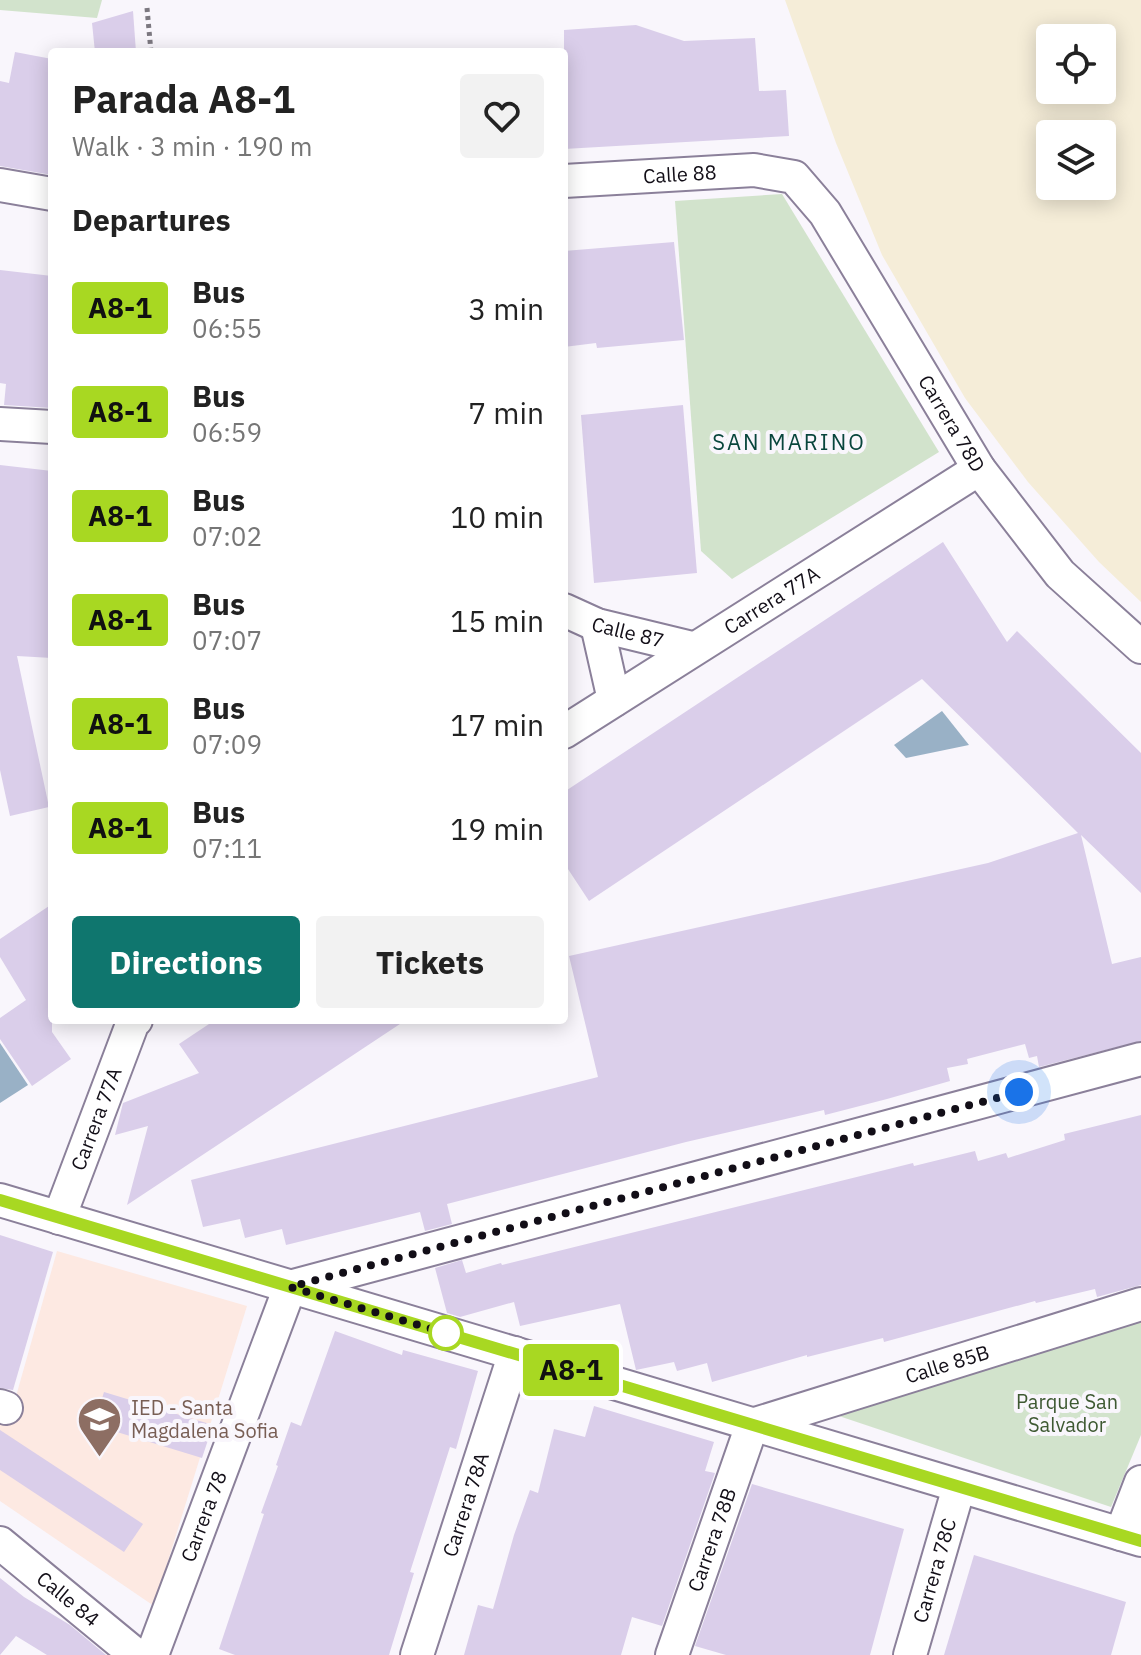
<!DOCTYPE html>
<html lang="en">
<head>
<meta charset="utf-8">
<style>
	:root { --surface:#fff; --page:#f2f2f2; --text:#222; --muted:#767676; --accent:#0f766e }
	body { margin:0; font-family:"IBM Plex Sans",sans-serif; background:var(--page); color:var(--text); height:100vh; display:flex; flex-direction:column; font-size:30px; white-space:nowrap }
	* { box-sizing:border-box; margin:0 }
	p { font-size:26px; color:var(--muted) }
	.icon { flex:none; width:44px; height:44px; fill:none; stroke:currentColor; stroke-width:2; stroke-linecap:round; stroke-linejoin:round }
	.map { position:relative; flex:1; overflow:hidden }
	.details { position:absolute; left:48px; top:48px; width:520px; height:976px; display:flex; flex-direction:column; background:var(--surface); border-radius:8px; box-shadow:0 4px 20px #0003 }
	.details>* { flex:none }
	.badge { padding:0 16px; border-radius:6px; font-size:28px; line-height:52px }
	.controls { position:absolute; left:1036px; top:24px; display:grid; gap:16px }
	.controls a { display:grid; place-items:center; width:80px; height:80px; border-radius:8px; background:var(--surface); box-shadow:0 4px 20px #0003; font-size:40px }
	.you { position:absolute; width:40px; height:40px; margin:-20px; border:6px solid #fff; border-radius:50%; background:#1a73e8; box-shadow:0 0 0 12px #1a73e833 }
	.map>.badge { position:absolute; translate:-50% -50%; box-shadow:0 0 0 4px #fff }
	h2 { padding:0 24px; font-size:30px; line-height:72px }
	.round { display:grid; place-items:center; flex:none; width:84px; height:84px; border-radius:8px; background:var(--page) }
	.headline { display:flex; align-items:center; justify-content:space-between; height:136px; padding:0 24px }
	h1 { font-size:38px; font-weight:700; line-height:60px }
	.action { display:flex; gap:16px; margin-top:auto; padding:16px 24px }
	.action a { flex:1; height:92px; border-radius:8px; background:var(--accent); color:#fff; font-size:32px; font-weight:700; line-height:92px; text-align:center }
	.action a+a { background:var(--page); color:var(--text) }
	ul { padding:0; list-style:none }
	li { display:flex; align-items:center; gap:24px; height:104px; padding:0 24px }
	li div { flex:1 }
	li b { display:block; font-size:30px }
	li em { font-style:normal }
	li .badge { min-width:88px; font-weight:700; text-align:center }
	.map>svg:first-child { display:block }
</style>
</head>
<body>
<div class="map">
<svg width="1141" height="1655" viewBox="0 0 1141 1655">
	<rect width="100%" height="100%" fill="#f9f6fc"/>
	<path fill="#f5edd8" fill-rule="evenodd" d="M785 0H1141V602L1099 562 1028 482 965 398 882 255 836 143ZM1050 38H1102V90H1050ZM1050 134H1102V186H1050Z"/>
	<path fill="#fde9e2" d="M57 1251 247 1306 154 1606 0 1501V1410L11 1414Z"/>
	<g fill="#d2e3cc">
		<path d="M0 0H102L97 18 0 10Z"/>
		<path d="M782 194 939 452 732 579 701 551 675 201Z"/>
		<path d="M1141 1315V1435L1111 1507 815 1408Z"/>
	</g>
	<g fill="#99b1c6">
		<path d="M942 711 969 745 906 758 894 745Z"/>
		<path d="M0 1043 28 1085 0 1103Z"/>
	</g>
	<g fill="#daceea">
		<path d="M133 11 136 52H95L92 23Z"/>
		<path d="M636 25 684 41 755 38 759 91 786 90 789 136 564 149V30Z"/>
		<path d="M15 52 52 59V175L0 166V81L9 83Z"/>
		<path d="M674 242 684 340 597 348 596 343 564 347V251Z"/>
		<path d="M0 270 52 276V408L4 405 6 384 0 383Z"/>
		<path d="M683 405 697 573 594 583 581 415Z"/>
		<path d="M0 465 52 471V658L17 656 49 807 10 816 0 770Z"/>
		<path d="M943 542 1007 642 1017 631 1141 753V893L1081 835 1112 964 1141 957V1041L1039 1067 1037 1056 1029 1058 1025 1044 967 1059 968 1064 947 1068 950 1081 887 1099 825 1115 824 1110 686 1142 447 1204 452 1224 425 1231 420 1212 286 1245 282 1229 245 1238 240 1219 203 1227 191 1180 598 1077 569 956 988 863 1078 833 922 679 589 901 564 863V792Z"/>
		<path d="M52 904V1032L71 1059 32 1086 0 1039V1018L26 1000 0 957V939Z"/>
		<path d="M215 1020H406L127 1205 148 1126 115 1135 123 1103 199 1073 179 1044Z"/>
		<path d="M1141 1115V1285L1097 1297 1095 1289 1036 1303 1035 1301 884 1342 883 1338 807 1357V1355L712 1382 707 1363 677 1371 674 1362 636 1370 620 1304 520 1326 514 1302 460 1317 447 1313 435 1268 462 1260 466 1273 501 1263 502 1265 913 1163 914 1166 975 1151 978 1161 1006 1153 1008 1158 1065 1140 1064 1134Z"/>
		<path d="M0 1235 53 1252 13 1390 0 1388Z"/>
		<path d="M335 1331 402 1355 403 1350 478 1371 456 1449 450 1447 410 1572 414 1573 389 1655H235L219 1649 264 1514 261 1513 278 1466 276 1465 291 1422 301 1426Z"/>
		<path d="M104 1392 213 1425 202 1458 94 1425Z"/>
		<path d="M594 1406 714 1442 705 1471 715 1473 662 1626 632 1617 621 1655H464L478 1605 493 1609 514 1535 530 1490 538 1493 554 1429 585 1437Z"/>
		<path d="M0 1430 143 1524 124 1552 0 1470Z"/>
		<path d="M752 1484 904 1529 870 1655H726L695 1646Z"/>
		<path d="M974 1555 1126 1602 1111 1655H944Z"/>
		<path d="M0 1578 24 1597 70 1625 106 1655H47L16 1636 0 1655Z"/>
	</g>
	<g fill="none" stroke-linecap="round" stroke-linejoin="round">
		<defs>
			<g id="minor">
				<path id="s1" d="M564 181 754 170 794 177 825 213 979 469 1060 574 1141 647"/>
				<path d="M0 185 52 194"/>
				<path d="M0 424 52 427"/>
				<path id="s2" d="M564 610 597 625 692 648"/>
				<path d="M597 625 614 700"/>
				<path id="s3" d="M564 732 979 469"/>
				<path d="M0 1200 1141 1540"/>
				<path id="s4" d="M59 1218 133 1022 136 1020"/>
				<path d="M0 1406 6 1408"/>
				<path d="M1121 1534 1141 1482"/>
				<path id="s5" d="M0 1543 136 1655"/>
				<path id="s6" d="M152 1655 290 1287 1141 1059"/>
				<path id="s7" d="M417 1655 515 1353"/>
				<path id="s8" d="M672 1655 752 1425 1141 1304"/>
				<path id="s9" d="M910 1655 959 1487"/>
			</g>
		</defs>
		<use href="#minor" stroke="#8b809a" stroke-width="36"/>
		<path stroke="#7c7880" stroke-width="5" stroke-dasharray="4 4" stroke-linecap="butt" d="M147 8 151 52"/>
		<use href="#minor" stroke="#fff" stroke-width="32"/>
	</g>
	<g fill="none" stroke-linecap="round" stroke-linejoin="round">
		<defs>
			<path id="line" d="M0 1200 1141 1541"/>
		</defs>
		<use href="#line" stroke="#fff" stroke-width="18"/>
		<use href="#line" stroke="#a8d822" stroke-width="12"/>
		<path stroke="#120e17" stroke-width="8" stroke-dasharray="0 14.4" d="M446 1333 459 1337 290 1287 1019 1092"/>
	</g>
	<defs>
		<symbol id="school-pin" viewBox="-11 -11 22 30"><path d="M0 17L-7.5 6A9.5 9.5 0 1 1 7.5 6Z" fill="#8d6e63" stroke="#f9f6fc"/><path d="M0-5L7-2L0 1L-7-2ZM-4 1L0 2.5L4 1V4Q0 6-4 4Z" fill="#fff"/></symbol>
	</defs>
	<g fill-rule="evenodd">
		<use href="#school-pin" x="74" y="1394" width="51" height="69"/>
	</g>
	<circle fill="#fff" stroke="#a8d822" stroke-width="4" cx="446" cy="1333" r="16"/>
	<g text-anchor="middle" stroke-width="8" stroke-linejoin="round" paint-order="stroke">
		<g font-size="20" fill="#120e17" stroke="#f9f6fc">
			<text dy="7" stroke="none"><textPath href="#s1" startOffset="116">Calle 88</textPath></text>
			<text dy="7" stroke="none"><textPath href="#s1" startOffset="524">Carrera 78D</textPath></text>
			<text dy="7" stroke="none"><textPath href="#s3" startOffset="246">Carrera 77A</textPath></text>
			<text dy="7" stroke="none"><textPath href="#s2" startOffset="68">Calle 87</textPath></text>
			<text dy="7" stroke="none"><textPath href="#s4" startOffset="106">Carrera 77A</textPath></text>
			<text dy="7" stroke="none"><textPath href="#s8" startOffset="448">Calle 85B</textPath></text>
			<text dy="7" stroke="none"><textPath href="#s7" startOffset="158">Carrera 78A</textPath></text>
			<text dy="7" stroke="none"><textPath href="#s6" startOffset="148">Carrera 78</textPath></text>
			<text dy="7" stroke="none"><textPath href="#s8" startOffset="122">Carrera 78B</textPath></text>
			<text dy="7" stroke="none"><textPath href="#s9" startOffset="88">Carrera 78C</textPath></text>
			<text dy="7" stroke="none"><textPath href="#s5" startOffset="88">Calle 84</textPath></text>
		</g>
		<g font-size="20" fill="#3e5932" stroke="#f9f6fc">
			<text x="1067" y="1409">Parque San<tspan x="1067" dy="23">Salvador</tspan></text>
		</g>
		<g font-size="20" fill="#785e54" stroke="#f9f6fc" text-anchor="start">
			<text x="131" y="1415">IED - Santa<tspan x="131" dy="23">Magdalena Sofia</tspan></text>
		</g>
		<g font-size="22" letter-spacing="2" fill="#08453c" stroke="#f9f6fc">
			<text x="789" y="450">SAN MARINO</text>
		</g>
	</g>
</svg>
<div class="controls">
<a><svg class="icon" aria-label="locate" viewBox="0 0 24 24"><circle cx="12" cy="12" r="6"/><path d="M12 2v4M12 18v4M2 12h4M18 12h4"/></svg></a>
<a><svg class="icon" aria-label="layers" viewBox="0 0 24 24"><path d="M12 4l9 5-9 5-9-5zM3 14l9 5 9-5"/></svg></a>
</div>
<div class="you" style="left:1019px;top:1092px"></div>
<b class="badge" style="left:571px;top:1370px;background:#a8d822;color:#111">A8-1</b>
<section class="details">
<div class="headline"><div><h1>Parada A8-1</h1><p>Walk · 3 min · 190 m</p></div><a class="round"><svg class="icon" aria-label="heart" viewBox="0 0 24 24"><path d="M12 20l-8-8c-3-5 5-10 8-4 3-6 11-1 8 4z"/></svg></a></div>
<h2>Departures</h2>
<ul>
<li><span class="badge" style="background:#a8d822;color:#111">A8-1</span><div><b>Bus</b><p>06:55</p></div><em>3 min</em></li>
<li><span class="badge" style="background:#a8d822;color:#111">A8-1</span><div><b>Bus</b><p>06:59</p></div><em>7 min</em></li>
<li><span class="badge" style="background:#a8d822;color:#111">A8-1</span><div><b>Bus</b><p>07:02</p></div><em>10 min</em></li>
<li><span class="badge" style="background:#a8d822;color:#111">A8-1</span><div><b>Bus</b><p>07:07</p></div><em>15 min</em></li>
<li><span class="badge" style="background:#a8d822;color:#111">A8-1</span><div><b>Bus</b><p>07:09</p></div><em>17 min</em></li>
<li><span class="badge" style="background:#a8d822;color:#111">A8-1</span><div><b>Bus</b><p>07:11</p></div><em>19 min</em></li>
</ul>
<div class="action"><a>Directions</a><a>Tickets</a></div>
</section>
</div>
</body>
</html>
